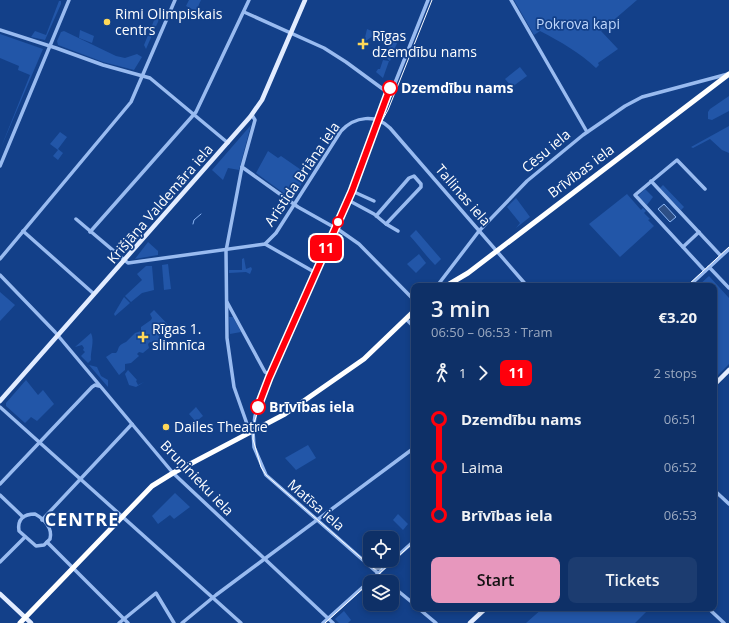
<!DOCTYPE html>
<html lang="en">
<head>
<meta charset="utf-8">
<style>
	:root { --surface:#0e3067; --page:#1c3c70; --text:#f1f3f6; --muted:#9ba9c0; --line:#2e4b7b; --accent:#e797bd }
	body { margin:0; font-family:"Open Sans",sans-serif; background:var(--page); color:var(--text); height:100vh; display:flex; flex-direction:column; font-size:15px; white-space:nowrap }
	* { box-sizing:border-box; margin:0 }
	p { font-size:13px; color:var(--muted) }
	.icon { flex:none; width:22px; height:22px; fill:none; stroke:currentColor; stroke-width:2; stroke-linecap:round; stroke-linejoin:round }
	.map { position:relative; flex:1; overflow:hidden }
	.drawer { position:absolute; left:411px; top:283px; width:306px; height:328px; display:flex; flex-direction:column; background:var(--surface); border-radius:8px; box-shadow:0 2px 6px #0003,0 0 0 1px var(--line) }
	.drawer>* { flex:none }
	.badge { padding:0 8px; border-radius:6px; font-size:14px; line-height:26px }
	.controls { position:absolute; left:363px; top:531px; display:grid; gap:8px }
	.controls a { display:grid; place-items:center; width:36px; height:36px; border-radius:8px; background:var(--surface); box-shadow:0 2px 6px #0003,0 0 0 1px var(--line); font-size:20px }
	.map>.badge { position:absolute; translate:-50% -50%; box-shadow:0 0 0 2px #fff }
	.legs { display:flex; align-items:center; gap:6px; height:44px; padding:0 20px; font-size:13px }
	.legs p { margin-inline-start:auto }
	.head { display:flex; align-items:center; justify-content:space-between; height:68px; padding:0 20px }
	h1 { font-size:22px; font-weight:600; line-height:30px }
	.action { display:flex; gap:8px; margin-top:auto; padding:8px 20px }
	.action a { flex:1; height:46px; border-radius:8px; background:var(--accent); color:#111; font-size:16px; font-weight:600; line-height:46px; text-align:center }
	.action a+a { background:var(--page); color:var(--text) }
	ul { padding:0 20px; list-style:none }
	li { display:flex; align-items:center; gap:14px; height:48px; font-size:15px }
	li i { display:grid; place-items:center; width:6px; height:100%; margin:0 5px; background:currentColor }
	li i::after { content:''; width:10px; height:10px; margin:-5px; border:3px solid; border-radius:50%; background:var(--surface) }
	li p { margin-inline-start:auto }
	li:first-child i { background:linear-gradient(#0000 50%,currentColor 0) }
	li:last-child i { background:linear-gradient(currentColor 50%,#0000 0) }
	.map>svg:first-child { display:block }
</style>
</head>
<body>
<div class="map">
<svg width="729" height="623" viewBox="0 0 729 623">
	<rect width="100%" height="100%" fill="#134089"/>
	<g fill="#2256a8">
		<path d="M189 0H201L196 11 186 6Z"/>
		<path d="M514 0H637L601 31 618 49 598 63 599 65 596 68C579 52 561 42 540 31L534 35Z"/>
		<path d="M59 1H61V4L45 40 31 37 35 31 46 35Z"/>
		<path d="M157 13 161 15 146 49 144 45Z"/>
		<path d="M367 29 381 35 379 38 373 36 364 42Z"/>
		<path d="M80 30 94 36 92 43 79 38Z"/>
		<path d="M64 31 116 56 125 58 137 54 142 57 134 70 103 62 58 45 57 41 61 32Z"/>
		<path d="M0 34 43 49 0 150 30 75 18 70 19 66 0 58Z"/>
		<path d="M391 40 397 43 390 61 385 57Z"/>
		<path d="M383 60 389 61 383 78 376 72 378 69H380Z"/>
		<path d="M520 67 527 76 512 87 505 79Z"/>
		<path d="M729 96V111L712 120 708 119V112L710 109Z"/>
		<path d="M251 125 239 170 228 168 223 180 212 170Z"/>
		<path d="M729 126V153L722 150 710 139 693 148 691 147Z"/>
		<path d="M60 132 67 137 58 149 63 153 58 160 53 156 58 150 50 144Z"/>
		<path d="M268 151 278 158 281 156 307 174 293 200 256 173Z"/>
		<path d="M663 185 684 207 681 210 660 188Z"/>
		<path d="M645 189 653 197 647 205 638 196Z"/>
		<path d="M627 194 641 210 643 208 646 211 644 213 650 219 648 220 654 226 620 257 589 224Z"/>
		<path d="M516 198 530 217 516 228 520 223 507 207Z"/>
		<path d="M416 230 441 259 435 265C426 256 419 246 410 236Z"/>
		<path d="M148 242 158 251V255L135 259Z"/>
		<path d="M419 254 426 263 416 273 407 264Z"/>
		<path d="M244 258 246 269 251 267 252 269 250 274 246 272 229 273V270H242V259Z"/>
		<path d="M168 264 171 289 164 290 162 265Z"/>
		<path d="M146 266H152L154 290 142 293 131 302 125 296 142 280 137 274Z"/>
		<path d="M709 276 729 298V364L714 379V286H698Z"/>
		<path d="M0 292 15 305 0 321Z"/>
		<path d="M124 297 130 303 115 316 114 314Z"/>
		<path d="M154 310 172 329 166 334 162 333 159 336 160 339 154 344 150 342 148 344 149 348 143 353 139 352 137 354 139 356 131 363 125 364V370L119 375 106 357 112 353H116C120 349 116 346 126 342L135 333 141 331V327L151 320 152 318 150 314Z"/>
		<path d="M229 317H233L241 332 230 334Z"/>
		<path d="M91 333C95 341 90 352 91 360L88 363 81 356 85 352 83 350 84 348 82 345 75 347Z"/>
		<path d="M89 365 97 367 101 376 108 380V387Z"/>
		<path d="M128 370 137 380 136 381 138 385 144 382 136 387 129 385 125 374Z"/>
		<path d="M26 380 38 395 43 390 54 404 37 421 31 417 25 423 6 406V403Z"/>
		<path d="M196 407 203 416 198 420 200 423 195 427 191 422H196L189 414Z"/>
		<path d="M308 445 316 458 296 470 285 458Z"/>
		<path d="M175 493 190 507 174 519 170 515 158 524 152 516Z"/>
		<path d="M398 514 408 524 403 530 393 520Z"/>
		<path d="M543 608 547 610 550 608H650L635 623H526Z"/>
		<path d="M344 611 351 620 348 623H339L335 619Z"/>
	</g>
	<path fill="#2d4f86" stroke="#8bb5f4" d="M664 204 676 217 670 222 658 209Z"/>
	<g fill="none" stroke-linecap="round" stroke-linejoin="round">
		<path stroke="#8bb5f4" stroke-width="1" d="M193 224 194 220 201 214"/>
		<g stroke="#99bbf0" stroke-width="3.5">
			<path d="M511 0 587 132"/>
			<path d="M244 12 324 48 346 62 391 95"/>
			<path d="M0 30 56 48 103 65 150 78 228 143"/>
			<path d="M0 166 69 0"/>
			<path d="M242 167 298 207 339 230 359 244 414 300"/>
			<path d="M651 181 721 256"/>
			<path d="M705 189 677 160 635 195 705 271"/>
			<path d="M352 191 374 201"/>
			<path d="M348 200 374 214 386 224 421 187V184L414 176 409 178 376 216"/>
			<path d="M76 219 128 263 265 244 276 233 341 131C355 116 376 114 390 128L527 286"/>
			<path d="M386 224 398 231"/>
			<path d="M23 231 94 294"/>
			<path d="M90 232 196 112 249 0"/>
			<path d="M265 244 316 273"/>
			<path d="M683 247 699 232"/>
			<path d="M0 259 131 102 175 0"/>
			<path d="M709 267 729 288"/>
			<path d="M0 275 55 332 173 473 333 623"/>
			<path d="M437 286 479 231 527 181 583 135 625 106 642 97 728 74"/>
			<path d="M689 286 729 249"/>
			<path d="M227 302 265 372 270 375"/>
			<path d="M406 319 414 327"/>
			<path d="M0 407 241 623"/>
			<path d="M245 435 247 424 234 387 227 338 226 251 242 167 255 120 252 115"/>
			<path d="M0 484 92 387 95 385 99 386"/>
			<path d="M714 490 729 504"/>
			<path d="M0 495 23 517"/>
			<path d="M35 514C44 519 53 528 50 539L44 545 36 546 19 531C17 519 24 514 35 514Z"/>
			<path d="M42 520 132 424"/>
			<path d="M47 542 128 623"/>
			<path d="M0 562 25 537"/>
			<path d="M388 582 266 475 254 447 253 431 255 416 269 378 352 191 428 0"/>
			<path d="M392 586 414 604"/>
			<path d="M418 608 436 623"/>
			<path d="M708 608 724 623"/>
			<path d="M119 623 156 593 174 623"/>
			<path d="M182 623 216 595 414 448"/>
			<path d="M323 623 414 541"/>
		</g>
		<g stroke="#e2ecff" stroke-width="4.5">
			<path d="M714 385 729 370"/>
			<path d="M0 401 250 117 262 100 305 0"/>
			<path d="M0 594 31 623"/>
			<path d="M470 623 486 608"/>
		</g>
		<g stroke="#fff" stroke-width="5">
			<path d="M446 286 468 273 729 74"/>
			<path d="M20 623 152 486 173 473 285 414 364 359 414 311"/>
		</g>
		<g stroke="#fff" stroke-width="1">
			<path d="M687 286 729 247"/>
			<path d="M382 569H374L266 475 261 467 253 439 254 423 265 389 353 191 378 128 388 110 432 0"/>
			<path d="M325 623 414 542"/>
		</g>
	</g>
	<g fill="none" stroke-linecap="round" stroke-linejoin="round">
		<defs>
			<path id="line-1" d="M258 407 269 378 352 191 390 88"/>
		</defs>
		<use href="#line-1" stroke="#fff" stroke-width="9"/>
		<use href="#line-1" stroke="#ff000c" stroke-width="6"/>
	</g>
	<g fill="#ffd858" stroke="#134089" stroke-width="1.5">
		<circle cx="107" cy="22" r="4"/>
		<path d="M361 38h4v4h4v4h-4v4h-4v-4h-4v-4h4z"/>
		<path d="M141 331h4v4h4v4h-4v4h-4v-4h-4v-4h4z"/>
		<circle cx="166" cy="427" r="4"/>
	</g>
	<g fill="#fff" stroke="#ff000c" stroke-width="2">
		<circle cx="390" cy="88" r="7"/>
		<circle cx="338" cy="222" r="5"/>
		<circle cx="258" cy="407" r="7"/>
	</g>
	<g text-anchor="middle" stroke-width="3.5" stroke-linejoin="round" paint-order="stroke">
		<g font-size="14" fill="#fff" stroke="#134089" text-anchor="start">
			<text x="115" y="19">Rimi Olimpiskais<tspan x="115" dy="16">centrs</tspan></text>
			<text x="372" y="41">Rīgas<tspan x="372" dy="16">dzemdību nams</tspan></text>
			<text x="152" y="334">Rīgas 1.<tspan x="152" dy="16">slimnīca</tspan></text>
			<text x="174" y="432">Dailes Theatre</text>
		</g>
		<g font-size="14" fill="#bfd7fc" stroke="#134089">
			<text x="578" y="29">Pokrova kapi</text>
		</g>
		<g font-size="14" font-weight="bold" fill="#fff" stroke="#134089" text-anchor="start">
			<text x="401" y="93">Dzemdību nams</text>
			<text x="269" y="412">Brīvības iela</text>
		</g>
		<g font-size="14" fill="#fff" stroke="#134089">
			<text transform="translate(546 151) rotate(-40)" y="5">Cēsu iela</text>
			<text transform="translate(581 171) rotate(-37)" y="5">Brīvības iela</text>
			<text transform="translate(302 174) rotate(-56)" y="5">Aristida Briāna iela</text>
			<text transform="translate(463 195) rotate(49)" y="5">Tallinas iela</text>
			<text transform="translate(160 204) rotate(-49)" y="5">Krišjāņa Valdemāra iela</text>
			<text transform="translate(197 478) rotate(46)" y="5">Bruņinieku iela</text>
			<text transform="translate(316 505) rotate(41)" y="5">Matīsa iela</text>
		</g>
		<g font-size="18" font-weight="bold" letter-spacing="1" fill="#fff" stroke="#134089">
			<text x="82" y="526">CENTRE</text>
		</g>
	</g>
</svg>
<div class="controls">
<a><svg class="icon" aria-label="locate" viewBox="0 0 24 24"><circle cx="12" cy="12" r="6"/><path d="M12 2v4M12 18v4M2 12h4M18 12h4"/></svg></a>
<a><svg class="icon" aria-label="layers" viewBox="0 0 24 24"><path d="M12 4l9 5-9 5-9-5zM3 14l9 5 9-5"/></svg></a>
</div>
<b class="badge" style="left:326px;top:248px;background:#ff000c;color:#fff">11</b>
<section class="drawer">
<div class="head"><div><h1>3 min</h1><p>06:50 – 06:53 · Tram</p></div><b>€3.20</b></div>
<div class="legs"><svg class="icon" aria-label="walk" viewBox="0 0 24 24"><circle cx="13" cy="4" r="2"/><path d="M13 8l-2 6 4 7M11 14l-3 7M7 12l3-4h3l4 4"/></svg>1<svg class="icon" aria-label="forward" viewBox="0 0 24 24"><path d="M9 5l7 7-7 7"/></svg><b class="badge" style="background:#ff000c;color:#fff">11</b><p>2 stops</p></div>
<ul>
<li><i style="color:#ff000c"></i><b>Dzemdību nams</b><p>06:51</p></li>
<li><i style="color:#ff000c"></i><span>Laima</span><p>06:52</p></li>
<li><i style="color:#ff000c"></i><b>Brīvības iela</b><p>06:53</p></li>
</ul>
<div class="action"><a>Start</a><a>Tickets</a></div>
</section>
</div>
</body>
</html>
